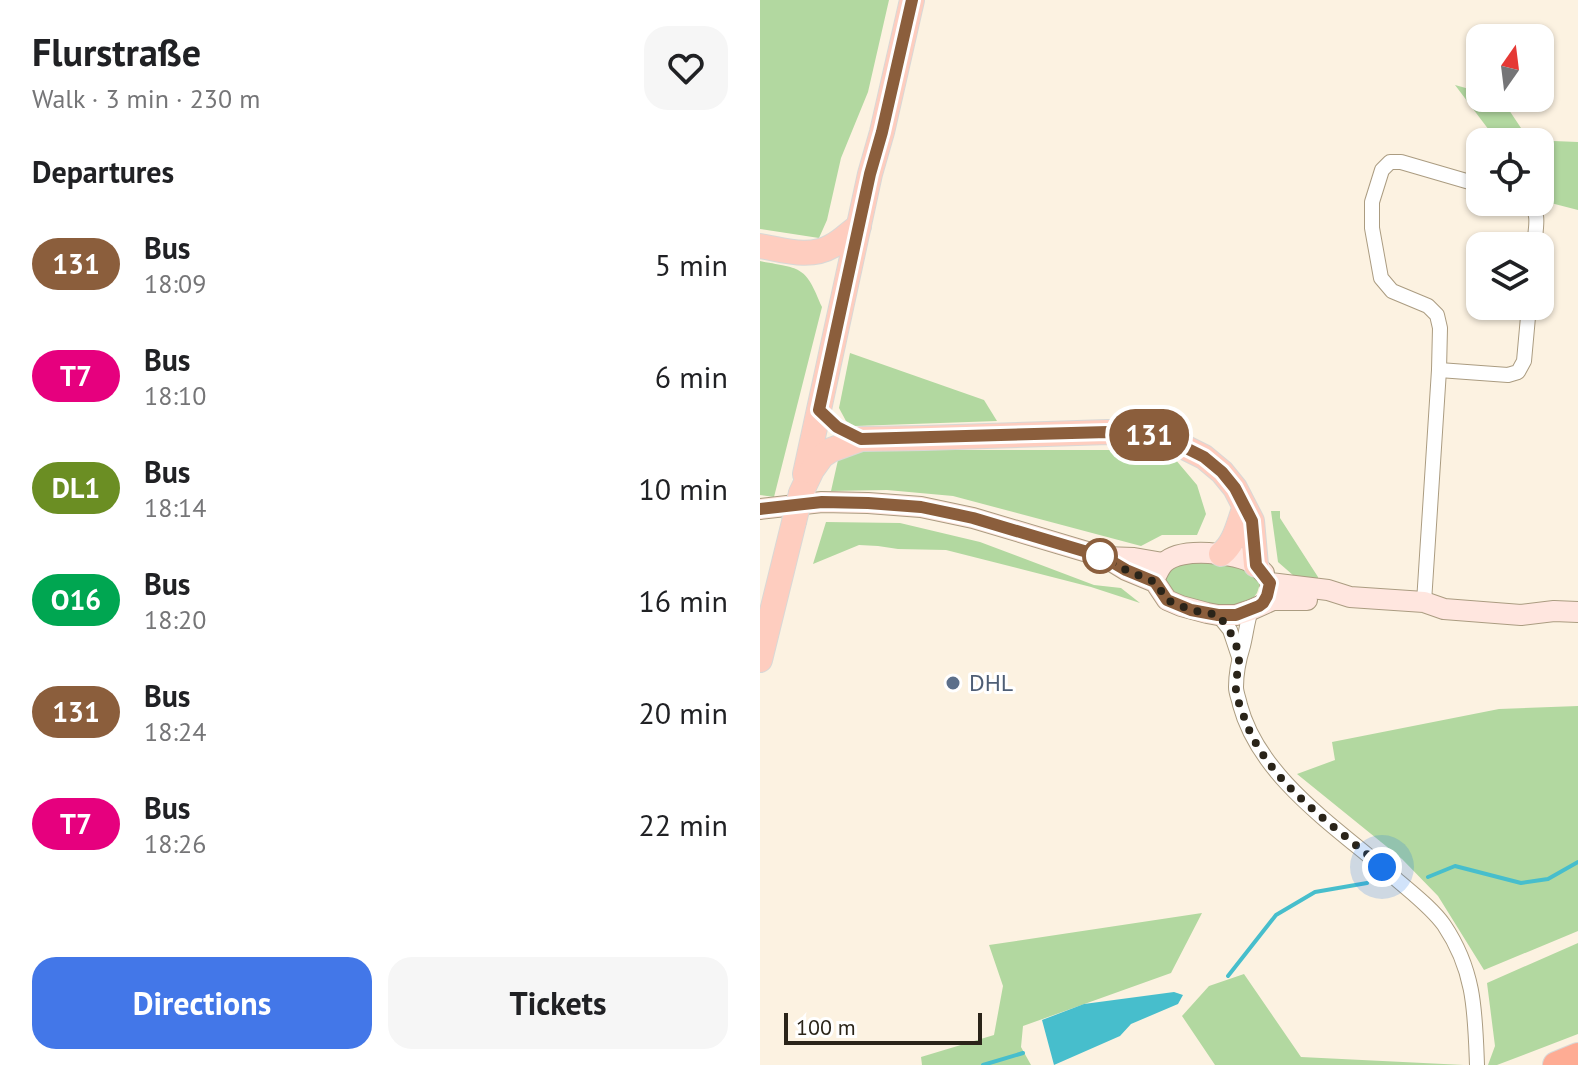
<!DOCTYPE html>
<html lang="en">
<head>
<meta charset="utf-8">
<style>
	:root { --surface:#fff; --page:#f6f6f6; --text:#202124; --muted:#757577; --accent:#4377e8 }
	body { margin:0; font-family:"PT Sans",sans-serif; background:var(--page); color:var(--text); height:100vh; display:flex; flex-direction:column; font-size:30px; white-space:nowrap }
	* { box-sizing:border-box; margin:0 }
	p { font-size:26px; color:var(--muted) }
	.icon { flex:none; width:44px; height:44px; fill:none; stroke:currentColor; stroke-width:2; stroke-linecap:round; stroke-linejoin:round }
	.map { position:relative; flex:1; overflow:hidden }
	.drawer { display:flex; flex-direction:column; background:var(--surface); width:760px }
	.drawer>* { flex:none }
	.badge { padding:0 16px; border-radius:26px; font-size:28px; line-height:52px }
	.needle { width:52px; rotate:14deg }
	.buttons { position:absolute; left:706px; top:24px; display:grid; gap:16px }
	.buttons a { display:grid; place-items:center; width:88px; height:88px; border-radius:16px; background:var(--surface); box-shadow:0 2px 6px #0004; font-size:40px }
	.scale { position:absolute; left:24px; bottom:20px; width:198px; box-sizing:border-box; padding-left:8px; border:4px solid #2a2419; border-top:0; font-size:22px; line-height:28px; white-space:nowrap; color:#2a2419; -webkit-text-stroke:6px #fff; paint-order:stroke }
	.you { position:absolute; width:40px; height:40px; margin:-20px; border:6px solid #fff; border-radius:50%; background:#1a73e8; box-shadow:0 0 0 12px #1a73e833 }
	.map>.badge { position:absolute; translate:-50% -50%; box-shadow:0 0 0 4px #fff }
	h2 { padding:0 32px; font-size:30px; line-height:72px }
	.round { display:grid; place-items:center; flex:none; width:84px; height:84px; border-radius:24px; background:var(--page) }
	.summary { display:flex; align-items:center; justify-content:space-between; height:136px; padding:0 32px }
	h1 { font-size:38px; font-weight:600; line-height:60px }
	.button { display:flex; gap:16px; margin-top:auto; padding:16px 32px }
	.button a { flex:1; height:92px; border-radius:24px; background:var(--accent); color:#fff; font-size:32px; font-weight:600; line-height:92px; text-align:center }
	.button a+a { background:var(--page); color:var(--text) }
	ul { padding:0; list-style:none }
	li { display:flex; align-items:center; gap:24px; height:112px; padding:0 32px }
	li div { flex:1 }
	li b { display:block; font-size:30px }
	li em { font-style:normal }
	li .badge { min-width:88px; font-weight:700; text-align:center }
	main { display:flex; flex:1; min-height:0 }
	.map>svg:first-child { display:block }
</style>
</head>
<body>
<main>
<section class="drawer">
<div class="summary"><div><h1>Flurstraße</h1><p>Walk · 3 min · 230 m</p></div><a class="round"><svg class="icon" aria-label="heart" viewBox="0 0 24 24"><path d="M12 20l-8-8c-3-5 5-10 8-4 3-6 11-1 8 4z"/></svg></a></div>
<h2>Departures</h2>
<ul>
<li><span class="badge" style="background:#8b5e3c;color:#fff">131</span><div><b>Bus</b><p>18:09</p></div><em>5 min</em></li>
<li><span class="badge" style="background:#e6007e;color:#fff">T7</span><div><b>Bus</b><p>18:10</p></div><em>6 min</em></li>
<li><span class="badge" style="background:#6b8e23;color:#fff">DL1</span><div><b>Bus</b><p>18:14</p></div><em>10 min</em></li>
<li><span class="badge" style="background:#00a651;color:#fff">O16</span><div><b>Bus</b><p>18:20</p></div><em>16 min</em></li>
<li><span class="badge" style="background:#8b5e3c;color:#fff">131</span><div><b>Bus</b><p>18:24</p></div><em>20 min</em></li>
<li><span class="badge" style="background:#e6007e;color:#fff">T7</span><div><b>Bus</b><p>18:26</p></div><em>22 min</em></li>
</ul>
<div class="button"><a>Directions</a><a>Tickets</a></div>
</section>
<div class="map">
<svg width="818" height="1065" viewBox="0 0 818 1065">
	<rect width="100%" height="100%" fill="#fcf2e1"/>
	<g fill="#b2d8a0">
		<path d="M0 0H129L108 92 81 158 67 220 59 238 0 229Z"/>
		<path d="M695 85 720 92V98H741L769 140 818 142V210L783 201 780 198V142H738Z"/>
		<path d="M0 261C42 269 45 265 62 307L14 497 0 495Z"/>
		<path d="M90 353 224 400 237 421 95 426 86 421 79 408Z"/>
		<path d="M98 450H370L415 459 437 485 446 514 437 535H402L381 546 193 496 127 490 71 491 78 460Z"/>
		<path d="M511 511H520V518L558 577V582L534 576 518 562Z"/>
		<path d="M66 522 140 523 220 542 334 585 361 588 380 603 331 587 186 550 138 549 118 546 99 545 53 564Z"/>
		<path d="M446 561 475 563 499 579 500 584 497 593 491 601 464 608 419 596 404 585V571L414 566Z"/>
		<path d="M818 706V931L724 970 678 896 642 859 537 774 575 760 572 742 739 709Z"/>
		<path d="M442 913 411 973 263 1026 261 1047 271 1065H162L161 1057 234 1035 243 986 229 945Z"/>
		<path d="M818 943V1034L737 1065H728L735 1046 727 983Z"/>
		<path d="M484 974 541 1057 704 1065H455L422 1016 449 986Z"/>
	</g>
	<path fill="#47becc" d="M414 992 423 995 418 1004 371 1024 360 1036 294 1065 282 1020 324 1004Z"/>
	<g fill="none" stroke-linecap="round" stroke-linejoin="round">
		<g stroke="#47becc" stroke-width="4">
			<path d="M668 877 695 866 761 883 788 879 818 862"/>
			<path d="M468 976 516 915 555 892 607 883"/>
			<path d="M223 1065 263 1053"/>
		</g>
		<defs>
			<g id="street">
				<path d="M769 202C781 213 775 231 774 246"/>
				<path d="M679 370 748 375 758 372 764 361 769 306"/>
				<path d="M664 602 679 370 680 328 677 315 668 306 632 291 621 278 612 228V202L622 170 630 162H641L720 185"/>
				<path d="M491 610C487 622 486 634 483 646 479 659 476 673 476 687 476 693 479 699 480 705 500 780 581 830 636 879 652 893 672 908 684 925 715 971 715 1012 717 1065"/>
				<path d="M458 615 470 630 479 657"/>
			</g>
			<g id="secondary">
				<path d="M0 509 62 502 108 503 161 507 213 518 344 557 374 558 403 563"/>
				<path d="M348 559 366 570 395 582 407 600 421 606 447 613 458 615H476L491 610 513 600H547"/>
				<path d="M397 574C398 572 402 565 404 563 421 546 476 553 495 564 497 566 502 571 504 573"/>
				<path d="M510 583 568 590 590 597 664 602 684 609 761 615 794 611 818 612"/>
			</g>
			<g id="primary">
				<path d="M0 246C24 250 50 259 72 246 82 241 90 232 99 226"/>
				<path d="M45 474 110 174 122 132 152 0"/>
				<path d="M41 493 52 470 62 456 71 450 101 439 164 438 348 432 379 433 412 441 444 457 462 472 475 488 492 521 496 565"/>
				<path d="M461 554C475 543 478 525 484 509"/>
				<path d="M0 660 34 522"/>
			</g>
			<path id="highway" d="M796 1065 818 1056"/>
		</defs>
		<use href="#street" stroke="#ab9c81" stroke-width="16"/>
		<use href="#secondary" stroke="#ab9c81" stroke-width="22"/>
		<use href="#primary" stroke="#d9d8d6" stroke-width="26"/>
		<use href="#highway" stroke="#d9d8d6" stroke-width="28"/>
		<use href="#street" stroke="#fff" stroke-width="14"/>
		<use href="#secondary" stroke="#ffe6df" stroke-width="20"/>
		<use href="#primary" stroke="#fecdbf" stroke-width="24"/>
		<use href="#highway" stroke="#feac94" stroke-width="26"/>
		<defs>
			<path id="primary-bridge" d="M34 522 41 493"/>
		</defs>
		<use href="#primary-bridge" stroke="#d9d8d6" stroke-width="26" stroke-linecap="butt"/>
		<use href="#primary-bridge" stroke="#fecdbf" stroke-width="24"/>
	</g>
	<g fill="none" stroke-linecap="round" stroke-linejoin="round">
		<defs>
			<path id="line" d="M0 509 62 502 108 503 161 507 213 518 344 557 366 570 395 582 407 600 431 610 458 615H476L499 606 503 603 507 596 510 583 496 565 492 521 475 488 462 472 444 457 412 441 379 433 348 432 101 439 77 427 59 410 110 174 122 132 152 0"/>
		</defs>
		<use href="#line" stroke="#fff" stroke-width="18"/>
		<use href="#line" stroke="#8b5e3c" stroke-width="12"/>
		<path stroke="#2a2419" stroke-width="8" stroke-dasharray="0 14.4" d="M340 556 344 557 366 570 395 582 407 600 431 610 458 615C468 627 478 643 479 659 479 669 475 680 476 690 477 698 480 707 483 714 505 782 571 822 622 867"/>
	</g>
	<circle fill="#fff" stroke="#8b5e3c" stroke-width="4" cx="340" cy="556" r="16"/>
	<circle fill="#5c6f8a" stroke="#fff" stroke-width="3" cx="193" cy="683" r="8"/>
	<g text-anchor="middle" stroke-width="6" stroke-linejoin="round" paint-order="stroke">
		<g font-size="24" fill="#4e5e75" stroke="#fff" text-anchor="start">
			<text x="209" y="691">DHL</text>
		</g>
	</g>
</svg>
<div class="buttons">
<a><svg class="needle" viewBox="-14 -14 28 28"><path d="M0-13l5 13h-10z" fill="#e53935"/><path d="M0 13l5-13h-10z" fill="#757577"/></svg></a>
<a><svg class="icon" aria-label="locate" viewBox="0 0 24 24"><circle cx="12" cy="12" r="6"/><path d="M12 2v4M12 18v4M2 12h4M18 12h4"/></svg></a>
<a><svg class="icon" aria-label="layers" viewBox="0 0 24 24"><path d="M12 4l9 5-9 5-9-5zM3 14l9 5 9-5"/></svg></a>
</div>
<div class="scale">100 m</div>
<div class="you" style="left:622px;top:867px"></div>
<b class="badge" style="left:389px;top:435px;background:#8b5e3c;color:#fff">131</b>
</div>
</main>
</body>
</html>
